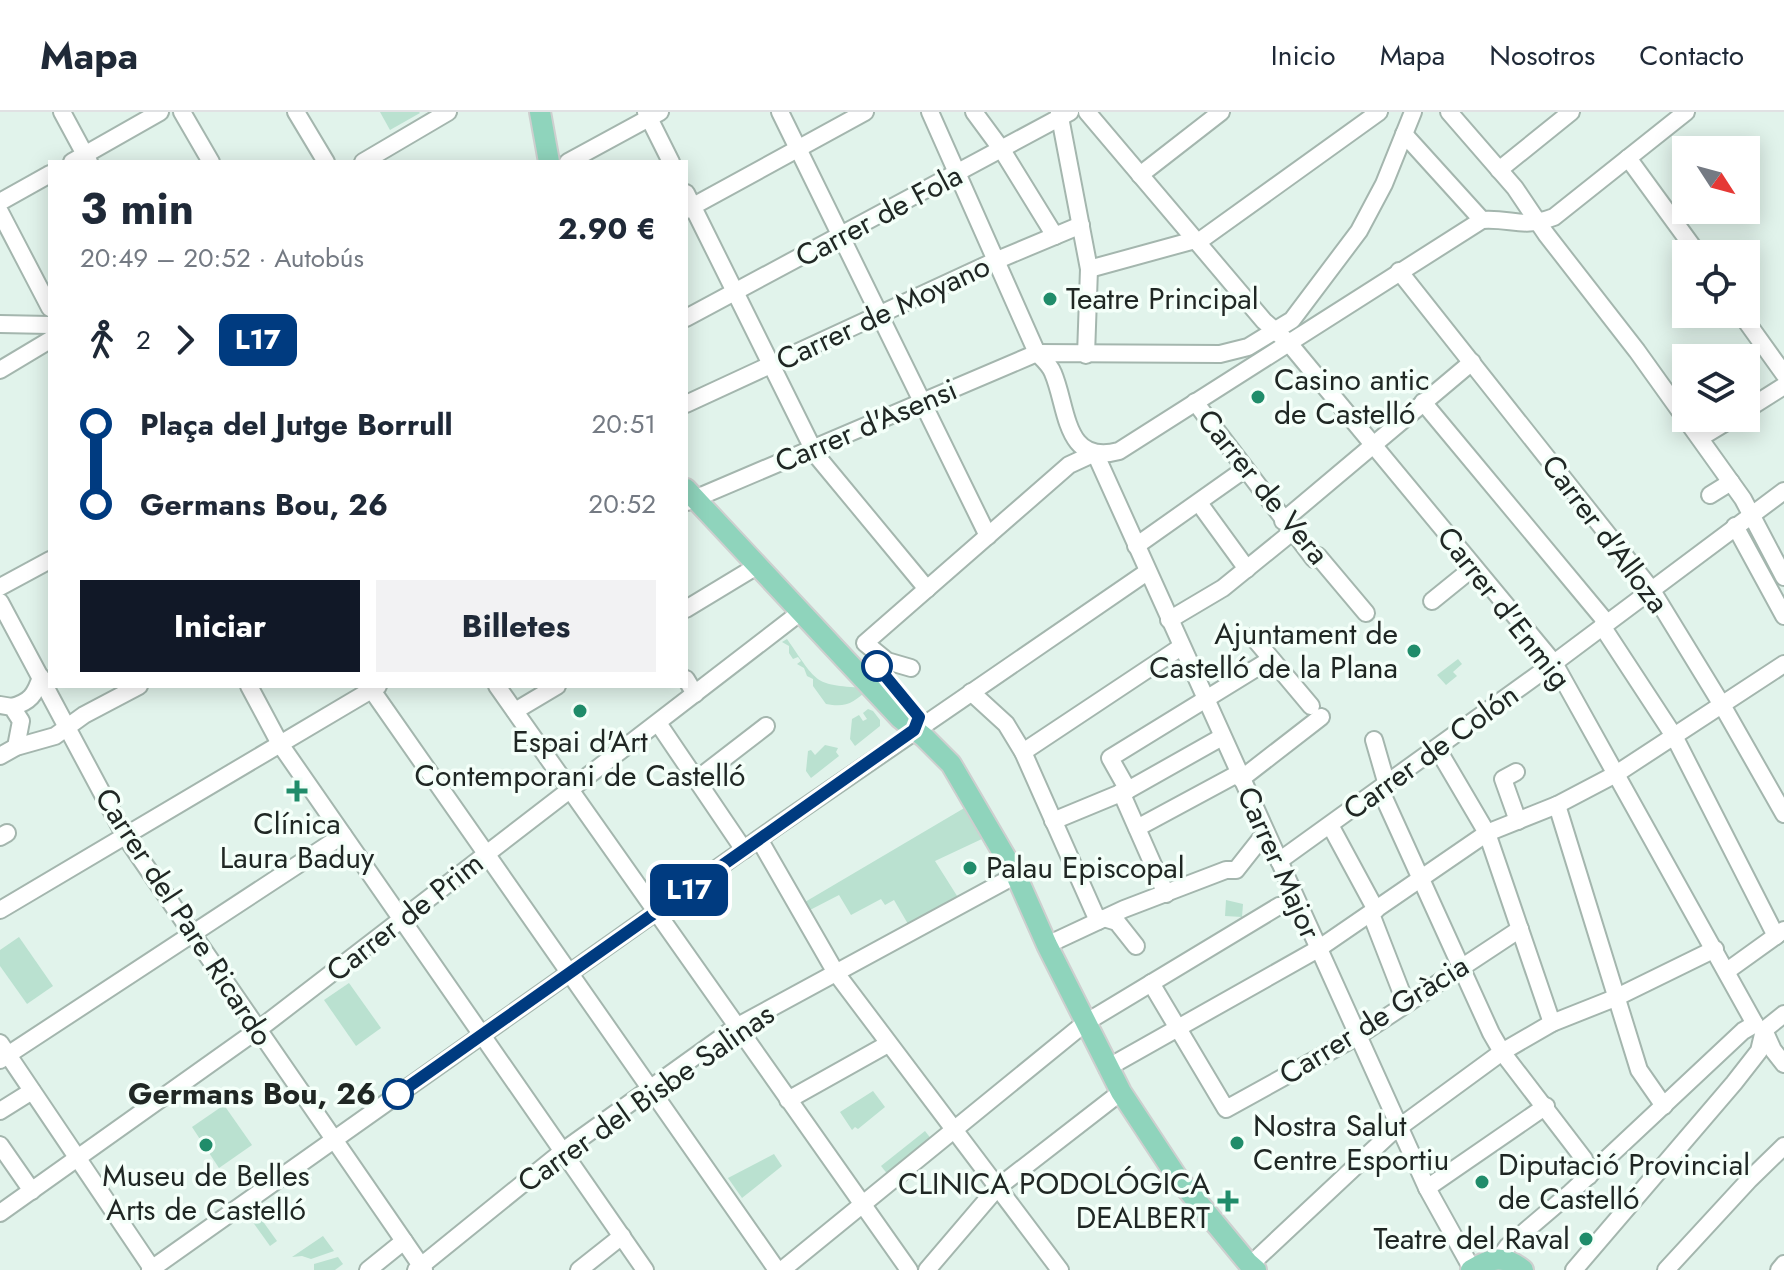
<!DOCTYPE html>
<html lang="es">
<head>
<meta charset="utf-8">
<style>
	:root { --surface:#fff; --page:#f2f2f3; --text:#1f2937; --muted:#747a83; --line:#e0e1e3; --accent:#111827 }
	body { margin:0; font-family:Jost,sans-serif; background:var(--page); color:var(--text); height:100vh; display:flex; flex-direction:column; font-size:30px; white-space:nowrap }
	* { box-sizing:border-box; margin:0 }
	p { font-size:26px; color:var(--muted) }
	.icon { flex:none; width:44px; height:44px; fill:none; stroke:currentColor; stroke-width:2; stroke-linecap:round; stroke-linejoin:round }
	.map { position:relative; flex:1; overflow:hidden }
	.drawer { position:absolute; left:48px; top:48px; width:640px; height:528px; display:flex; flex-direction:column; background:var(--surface); border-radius:0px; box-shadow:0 4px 20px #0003 }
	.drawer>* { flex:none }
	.badge { padding:0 16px; border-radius:12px; font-size:28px; line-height:52px }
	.needle { width:52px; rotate:126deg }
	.fabs { position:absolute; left:1672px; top:24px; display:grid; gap:16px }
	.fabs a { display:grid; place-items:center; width:88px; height:88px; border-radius:0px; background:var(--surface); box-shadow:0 4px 20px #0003; font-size:40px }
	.map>.badge { position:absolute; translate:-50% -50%; box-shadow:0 0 0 4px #fff }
	.legs { display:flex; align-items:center; gap:12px; height:88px; padding:0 32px; font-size:26px }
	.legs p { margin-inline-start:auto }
	.summary { display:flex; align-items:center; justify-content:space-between; height:136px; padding:0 32px }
	h1 { font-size:44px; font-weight:700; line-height:60px }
	.primary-button { display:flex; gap:16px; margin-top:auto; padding:16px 32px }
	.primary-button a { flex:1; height:92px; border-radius:0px; background:var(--accent); color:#fff; font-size:32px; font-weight:700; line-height:92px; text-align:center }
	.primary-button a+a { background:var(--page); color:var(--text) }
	ul { padding:0 32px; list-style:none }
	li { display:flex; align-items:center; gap:28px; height:80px; font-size:30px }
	li i { display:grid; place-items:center; width:12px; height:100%; margin:0 10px; background:currentColor }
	li i::after { content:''; width:20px; height:20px; margin:-10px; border:6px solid; border-radius:50%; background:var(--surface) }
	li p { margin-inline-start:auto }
	li:first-child i { background:linear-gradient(#0000 50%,currentColor 0) }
	li:last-child i { background:linear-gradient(currentColor 50%,#0000 0) }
	header { display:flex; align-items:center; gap:48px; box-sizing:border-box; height:112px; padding:0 40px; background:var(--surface); border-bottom:2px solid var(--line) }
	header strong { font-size:38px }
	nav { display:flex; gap:44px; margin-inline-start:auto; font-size:28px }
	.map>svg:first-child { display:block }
</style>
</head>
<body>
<header>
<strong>Mapa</strong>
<nav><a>Inicio</a><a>Mapa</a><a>Nosotros</a><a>Contacto</a></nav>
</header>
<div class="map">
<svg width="1784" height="1158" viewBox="0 0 1784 1158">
	<rect width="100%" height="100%" fill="#e1f3eb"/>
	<g fill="#bae1d0">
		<path d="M380 0H419L420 1 390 18Z"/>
		<path d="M787 527C819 573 813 573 869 576 854 591 846 596 826 592L813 574V567L807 564 804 556 797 552 801 549 798 545 793 547 789 541V534L782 530Z"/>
		<path d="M1458 547 1462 552 1453 560 1457 564 1446 573 1437 563Z"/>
		<path d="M868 597 873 599 880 608V614L855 634 850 627 852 607 859 603 863 609 867 607 863 601Z"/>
		<path d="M825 633 838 636 836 640 839 644 811 666 806 659 808 639 811 638 815 643Z"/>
		<path d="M966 695 984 726 935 749 959 787 908 812 894 788 885 793 881 787 851 803 839 783 810 798 805 790Z"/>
		<path d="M1226 788 1243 792 1242 805 1225 804Z"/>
		<path d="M19 825 53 874 27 892 0 854V838Z"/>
		<path d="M349 871 381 916 356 934 324 888Z"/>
		<path d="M873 979 885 995 858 1017 855 1015 852 1018 840 1000Z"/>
		<path d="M224 993 252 1033 219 1056 192 1015Z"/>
		<path d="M925 1019 932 1028 889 1064 881 1054Z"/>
		<path d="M774 1042 782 1054 742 1086 728 1066Z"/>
		<path d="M259 1104 277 1129 270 1134 252 1109Z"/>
		<path d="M323 1124 334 1139 311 1147 302 1144 292 1145Z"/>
		<path d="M338 1145 343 1152 335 1158H314V1152Z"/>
	</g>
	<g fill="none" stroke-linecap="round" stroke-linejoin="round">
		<defs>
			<g id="minor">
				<path d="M62 0 89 50"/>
				<path d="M182 0 211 50"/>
				<path d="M296 0 326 50"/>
				<path d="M646 0 671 50"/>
				<path d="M780 0 988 424"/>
				<path d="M930 0 1037 241C1043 247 1050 253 1053 261 1068 296 1064 354 1119 339L1482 108C1513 106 1522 117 1554 105L1686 0"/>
				<path d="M974 0 1002 38 1055 124"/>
				<path d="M1059 0 1089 157 1086 243"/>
				<path d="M1087 0 1264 209 1288 230 1554 551 1755 912"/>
				<path d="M1449 0 1515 76 1546 122 1637 239 1743 387 1784 465"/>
				<path d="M1404 22 1482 108"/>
				<path d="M1628 46 1698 142"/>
				<path d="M72 50 160 0"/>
				<path d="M363 50 448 0"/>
				<path d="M568 50 660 0"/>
				<path d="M1499 58 1571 0"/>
				<path d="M1140 63 1221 0"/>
				<path d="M686 81 816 343 927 477"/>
				<path d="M0 90 50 62"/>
				<path d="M686 98 865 0"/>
				<path d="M0 100 50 196"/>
				<path d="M1198 130 1379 0"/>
				<path d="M1089 157 1195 128"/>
				<path d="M1399 159 1651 477 1722 593 1784 702"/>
				<path d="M1741 202 1784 262"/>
				<path d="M686 206 1070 0"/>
				<path d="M0 212 50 213"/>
				<path d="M0 258 50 228"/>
				<path d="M1195 290 1314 447 1318 444 1366 501"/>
				<path d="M1423 290 1607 511"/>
				<path d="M686 292 995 149 1081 113"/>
				<path d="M1746 298 1784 274"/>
				<path d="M1700 326 1733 306"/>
				<path d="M1095 341 1427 1076 1472 1157"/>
				<path d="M1710 383 1731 370"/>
				<path d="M687 390 1037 241 1220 242 1248 235 1292 208 1359 119 1384 72 1413 0"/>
				<path d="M1199 391 1247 457"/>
				<path d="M1283 409 1472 250"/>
				<path d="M1735 414 1784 504"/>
				<path d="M1136 434 1245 357"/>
				<path d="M0 475 50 448"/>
				<path d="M1432 489 1474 455"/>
				<path d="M0 490 125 724 424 1158"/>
				<path d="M686 497 757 454"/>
				<path d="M1169 508 1223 476 1292 420"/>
				<path d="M1602 514 1674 624 1776 824"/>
				<path d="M1253 525 1311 594"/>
				<path d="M911 556 887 549 865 531 1069 353 1095 341"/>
				<path d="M686 567 695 582"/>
				<path d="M249 574 280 632 645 1158"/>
				<path d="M369 574 777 1158"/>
				<path d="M497 574 909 1158"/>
				<path d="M971 580 1006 612 1023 640 1098 809"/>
				<path d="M0 593 12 595 21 609 16 635"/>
				<path d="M12 595C30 590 35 583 41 565"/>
				<path d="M515 599 557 574"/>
				<path d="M658 611 744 738"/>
				<path d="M1374 628 1387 673"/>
				<path d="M1437 636 1487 721 1552 911"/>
				<path d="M1023 640 1181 535"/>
				<path d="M0 644 16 635 55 624 84 603 139 574"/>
				<path d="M1516 660 1503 667 1518 709"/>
				<path d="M1241 667 1321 605"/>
				<path d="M696 668 766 614"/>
				<path d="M1380 677 1491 921 1502 940 1584 1047 1589 1064"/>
				<path d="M1128 678 1110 646 1271 547"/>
				<path d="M1121 680 1166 782"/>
				<path d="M1557 693 1639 958 1664 994"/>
				<path d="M1053 709 1128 678 1222 625"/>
				<path d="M1330 713 1376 798"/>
				<path d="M1137 716 1239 661"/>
				<path d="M0 725 7 721"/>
				<path d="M759 727 836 861 1060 1158"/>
				<path d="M1279 749 1554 551 1784 379"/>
				<path d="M0 798 378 574"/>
				<path d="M1371 802 1406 892"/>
				<path d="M1104 806 1117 810 1136 834"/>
				<path d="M1047 833 1124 797 1226 758H1236L1266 720"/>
				<path d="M1727 859 1784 818"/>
				<path d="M1151 871 1226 997 1358 924 1520 817"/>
				<path d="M1764 918 1773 938 1784 952"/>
				<path d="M1764 918 1784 902"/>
				<path d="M0 931 153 1158"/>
				<path d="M0 948 343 723"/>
				<path d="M1107 956 1318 837 1487 721 1557 693 1616 662 1784 552"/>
				<path d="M788 988 888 932"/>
				<path d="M0 999 32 979"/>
				<path d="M0 1033 32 1079"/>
				<path d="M1427 1076 1546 994"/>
				<path d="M0 1101 263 914 802 499"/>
				<path d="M1500 1145 1508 1134 1570 1081 1743 919 1755 912"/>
				<path d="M1250 1153 1390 1022 1502 940 1552 911 1615 886 1715 837"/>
				<path d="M150 1158 780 712 1147 460"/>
				<path d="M368 1158 404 1129"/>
				<path d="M416 1158 563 1039 736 915 1016 763"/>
				<path d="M579 1158 622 1124"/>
				<path d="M782 1158 1085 911 1279 794 1289 793 1299 796"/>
				<path d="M927 1158 997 1076 1121 980"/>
				<path d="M1574 1158 1734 971 1759 939 1764 918"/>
				<path d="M1666 1158 1749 1068 1784 1034"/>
				<path d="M1779 1158 1784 1152"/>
			</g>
			<g id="major">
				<path d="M540 0 549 50"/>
				<path d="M686 377 900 606 924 625 951 652 1016 763 1047 833 1121 980 1177 1065 1248 1151 1256 1158"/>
				<path d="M1471 1158C1491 1146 1504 1142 1523 1158"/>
			</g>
		</defs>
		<use href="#minor" stroke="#a4b6ae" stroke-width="20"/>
		<use href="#major" stroke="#cecfcf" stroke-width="24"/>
		<use href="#minor" stroke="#fff" stroke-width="16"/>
		<use href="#major" stroke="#8fd4bc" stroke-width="20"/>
	</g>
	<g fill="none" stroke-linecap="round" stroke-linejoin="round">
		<defs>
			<path id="line-1" d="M398 982 914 618 919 605 877 554"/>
		</defs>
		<use href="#line-1" stroke="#fff" stroke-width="18"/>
		<use href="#line-1" stroke="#003b80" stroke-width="12"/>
	</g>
	<g fill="#208c6a" stroke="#f4fff9" stroke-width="3">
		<circle cx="1050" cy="187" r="8"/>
		<circle cx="1258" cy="285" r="8"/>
		<circle cx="1414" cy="539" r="8"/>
		<circle cx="580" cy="599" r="8"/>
		<path d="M293 667h8v8h8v8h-8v8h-8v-8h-8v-8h8z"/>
		<circle cx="970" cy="756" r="8"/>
		<circle cx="1237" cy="1031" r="8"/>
		<circle cx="206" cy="1033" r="8"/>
		<circle cx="1482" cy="1070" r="8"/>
		<path d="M1224 1077h8v8h8v8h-8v8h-8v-8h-8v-8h8z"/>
		<circle cx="1586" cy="1127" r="8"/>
	</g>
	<g fill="#fff" stroke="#003b80" stroke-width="4">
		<circle cx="877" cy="554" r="14"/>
		<circle cx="398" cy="982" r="14"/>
	</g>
	<g text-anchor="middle" stroke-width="7" stroke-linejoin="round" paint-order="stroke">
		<g font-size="30" fill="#202724" stroke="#f4fff9">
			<text transform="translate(879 104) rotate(-28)" y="10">Carrer de Fola</text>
			<text transform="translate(883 201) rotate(-25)" y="10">Carrer de Moyano</text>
			<text transform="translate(866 314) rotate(-23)" y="10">Carrer d'Asensi</text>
			<text transform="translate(1263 375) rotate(51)" y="10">Carrer de Vera</text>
			<text transform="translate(1605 422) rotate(53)" y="10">Carrer d'Alloza</text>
			<text transform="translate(1504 496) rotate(52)" y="10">Carrer d'Enmig</text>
			<text transform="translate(1431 640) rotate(-36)" y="10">Carrer de Colón</text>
			<text transform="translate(1279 751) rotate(66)" y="10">Carrer Major</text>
			<text transform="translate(184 805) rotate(57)" y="10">Carrer del Pare Ricardo</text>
			<text transform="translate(405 805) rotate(-38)" y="10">Carrer de Prim</text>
			<text transform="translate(1374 908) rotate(-32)" y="10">Carrer de Gràcia</text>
			<text transform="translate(646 986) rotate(-35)" y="10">Carrer del Bisbe Salinas</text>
		</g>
		<g font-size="30" fill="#202724" stroke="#f4fff9" text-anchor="start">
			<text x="1066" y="197">Teatre Principal</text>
			<text x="1274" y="278">Casino antic<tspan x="1274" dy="34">de Castelló</tspan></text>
			<text x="1398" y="532" text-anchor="end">Ajuntament de<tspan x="1398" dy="34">Castelló de la Plana</tspan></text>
			<text x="580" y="640" text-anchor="middle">Espai d'Art<tspan x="580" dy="34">Contemporani de Castelló</tspan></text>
			<text x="297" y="722" text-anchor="middle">Clínica<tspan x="297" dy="34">Laura Baduy</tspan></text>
			<text x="986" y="766">Palau Episcopal</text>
			<text x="1253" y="1024">Nostra Salut<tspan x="1253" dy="34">Centre Esportiu</tspan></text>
			<text x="1498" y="1063">Diputació Provincial<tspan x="1498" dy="34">de Castelló</tspan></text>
			<text x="206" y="1074" text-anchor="middle">Museu de Belles<tspan x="206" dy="34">Arts de Castelló</tspan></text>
			<text x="1210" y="1082" text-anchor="end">CLINICA PODOLÓGICA<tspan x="1210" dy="34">DEALBERT</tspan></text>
			<text x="1570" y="1137" text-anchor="end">Teatre del Raval</text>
		</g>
		<g font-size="30" font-weight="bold" fill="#202724" stroke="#f4fff9" text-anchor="end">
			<text x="376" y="992">Germans Bou, 26</text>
		</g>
	</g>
</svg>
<div class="fabs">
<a><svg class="needle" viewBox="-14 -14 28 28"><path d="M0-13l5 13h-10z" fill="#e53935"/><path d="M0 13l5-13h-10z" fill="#747a83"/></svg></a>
<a><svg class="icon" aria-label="locate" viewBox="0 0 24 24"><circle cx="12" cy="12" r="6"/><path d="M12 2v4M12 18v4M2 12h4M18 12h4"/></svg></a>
<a><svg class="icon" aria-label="layers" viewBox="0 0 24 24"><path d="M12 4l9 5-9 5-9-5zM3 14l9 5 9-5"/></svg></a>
</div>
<b class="badge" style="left:689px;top:778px;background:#003b80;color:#fff">L17</b>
<section class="drawer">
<div class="summary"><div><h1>3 min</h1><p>20:49 – 20:52 · Autobús</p></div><b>2.90 €</b></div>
<div class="legs"><svg class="icon" aria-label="walk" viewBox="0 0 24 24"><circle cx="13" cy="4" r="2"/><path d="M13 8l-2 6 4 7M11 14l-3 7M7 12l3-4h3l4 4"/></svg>2<svg class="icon" aria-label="forward" viewBox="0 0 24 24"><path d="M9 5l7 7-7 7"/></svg><b class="badge" style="background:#003b80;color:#fff">L17</b></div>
<ul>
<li><i style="color:#003b80"></i><b>Plaça del Jutge Borrull</b><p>20:51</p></li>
<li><i style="color:#003b80"></i><b>Germans Bou, 26</b><p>20:52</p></li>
</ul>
<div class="primary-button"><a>Iniciar</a><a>Billetes</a></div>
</section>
</div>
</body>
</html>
